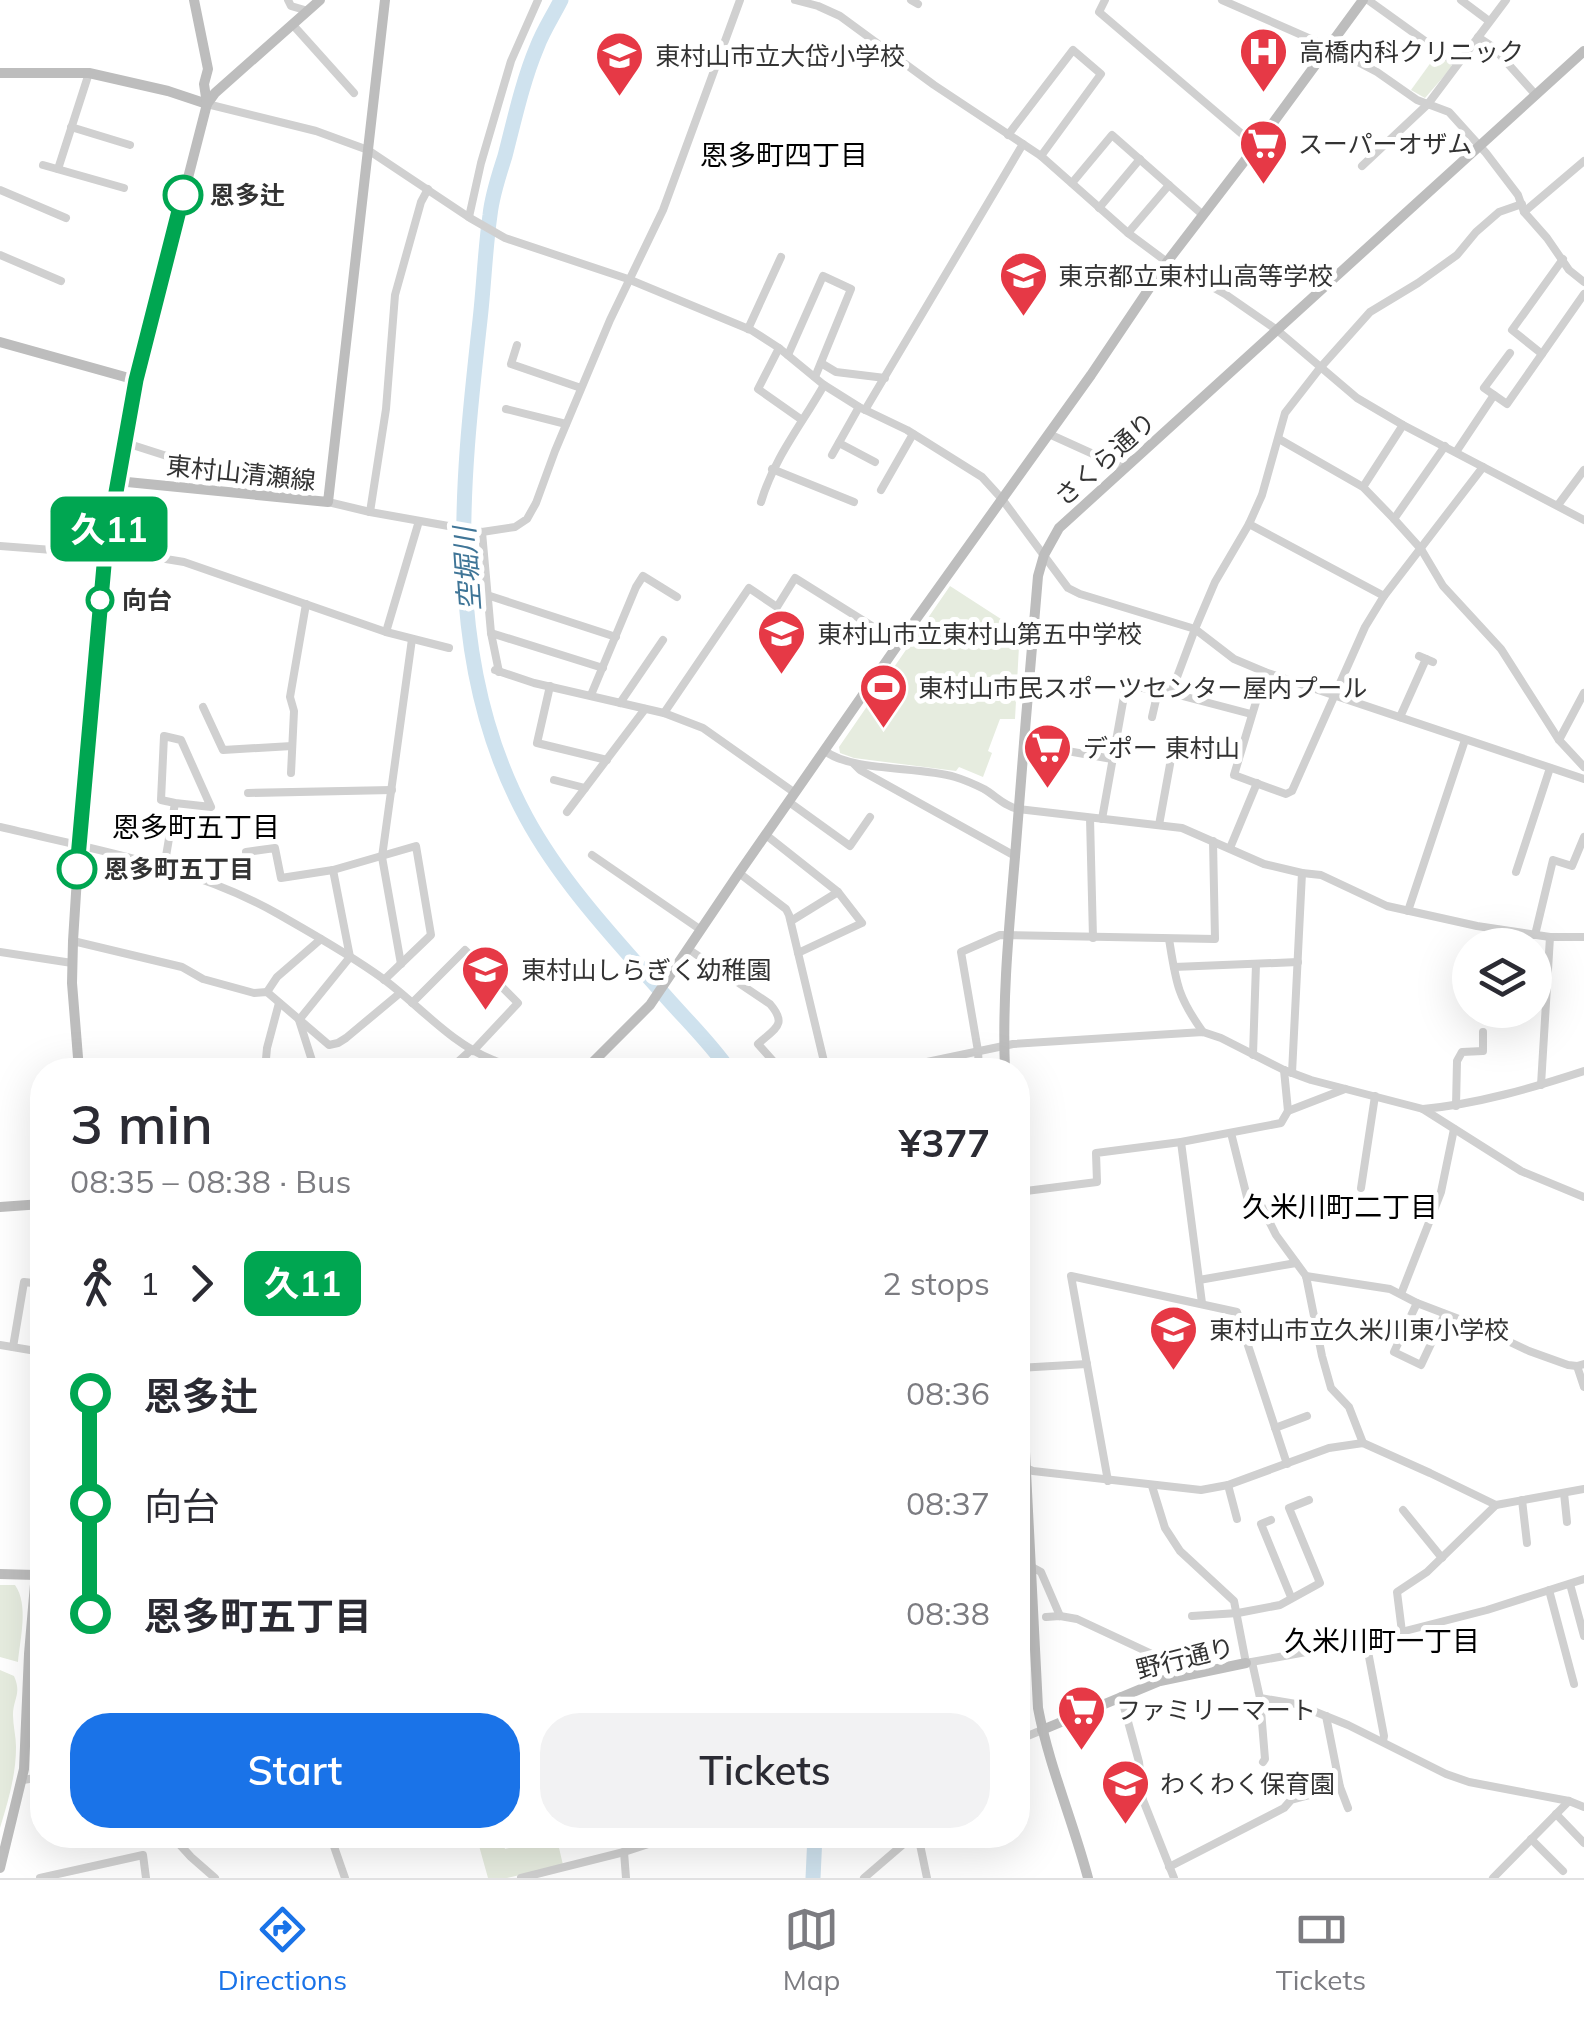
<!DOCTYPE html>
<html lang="en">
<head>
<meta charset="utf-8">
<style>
	:root { --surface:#fff; --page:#f2f2f3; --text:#2b2b33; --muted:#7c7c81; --line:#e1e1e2; --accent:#1a73e8 }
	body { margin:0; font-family:Mulish,"Noto Sans JP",sans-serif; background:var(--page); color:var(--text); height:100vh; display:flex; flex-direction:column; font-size:38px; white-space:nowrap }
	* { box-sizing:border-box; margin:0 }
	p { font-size:32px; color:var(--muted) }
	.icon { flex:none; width:55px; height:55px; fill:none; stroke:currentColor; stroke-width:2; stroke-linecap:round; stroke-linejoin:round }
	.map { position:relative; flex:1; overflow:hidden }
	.details { position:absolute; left:30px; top:1058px; width:1000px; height:790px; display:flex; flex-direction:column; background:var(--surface); border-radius:40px; box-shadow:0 10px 40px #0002 }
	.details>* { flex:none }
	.badge { padding:0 20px; border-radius:15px; font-size:35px; line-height:65px }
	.fabs { position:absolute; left:1452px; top:928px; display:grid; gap:20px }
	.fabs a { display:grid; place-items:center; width:100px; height:100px; border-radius:50%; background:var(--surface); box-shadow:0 10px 40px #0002; font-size:50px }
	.map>.badge { position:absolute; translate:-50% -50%; box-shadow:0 0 0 5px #fff }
	.legs { display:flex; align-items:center; gap:15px; height:110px; padding:0 40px; font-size:32px }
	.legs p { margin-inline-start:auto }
	.summary { display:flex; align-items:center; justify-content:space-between; height:170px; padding:0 40px }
	h1 { font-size:55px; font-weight:600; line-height:75px }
	.action { display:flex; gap:20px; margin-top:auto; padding:20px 40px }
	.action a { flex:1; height:115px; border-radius:40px; background:var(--accent); color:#fff; font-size:40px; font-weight:600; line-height:115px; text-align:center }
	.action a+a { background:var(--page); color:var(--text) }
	ul { padding:0 40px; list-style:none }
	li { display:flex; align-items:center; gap:35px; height:110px; font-size:38px }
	li i { display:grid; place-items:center; width:15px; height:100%; margin:0 12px; background:currentColor }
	li i::after { content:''; width:25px; height:25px; margin:-12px; border:8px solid; border-radius:50%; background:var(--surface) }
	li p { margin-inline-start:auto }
	li:first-child i { background:linear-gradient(#0000 50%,currentColor 0) }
	li:last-child i { background:linear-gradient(currentColor 50%,#0000 0) }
	.tabs { display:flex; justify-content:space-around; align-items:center; height:140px; border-top:2px solid var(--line); background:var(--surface); font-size:28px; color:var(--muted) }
	.tabs a { display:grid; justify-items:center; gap:5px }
	.tabs .current { color:var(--accent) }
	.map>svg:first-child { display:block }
</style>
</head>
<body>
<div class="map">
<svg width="1584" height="1878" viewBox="0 0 1584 1878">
	<rect width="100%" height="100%" fill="#fff"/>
	<g fill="#e6ecdf">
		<path d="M1437 54 1451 63 1452 67 1425 98 1411 90Z"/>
		<path d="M950 586 1001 619 1020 628 1015 719H1000L988 751 992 753 983 777 959 767 956 771 854 758 840 753 839 747Z"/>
		<path d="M0 1585H15C29 1605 20 1639 18 1662L0 1657Z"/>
		<path d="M0 1670 14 1676C22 1694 13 1699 13 1715 13 1726 16 1736 16 1747 16 1776 8 1801 0 1828Z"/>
		<path d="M476 1835H501L505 1849 556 1835 563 1865 507 1878H488Z"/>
	</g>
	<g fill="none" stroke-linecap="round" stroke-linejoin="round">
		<g stroke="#cfe2ee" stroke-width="15">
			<path d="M561 0C553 16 543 31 537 47 523 80 514 121 505 156 499 175 492 195 490 215 485 250 484 285 480 320 461 489 442 662 526 817 560 880 612 936 660 990 683 1017 709 1041 729 1070"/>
			<path d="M813 1878 815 1835"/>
		</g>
		<g stroke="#d0d0d0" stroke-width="8">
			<path d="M288 0 291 6 308 11"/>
			<path d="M795 0 818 6 840 16 934 85 1041 156 1128 233 1167 262 1225 294 1277 330 1357 398 1403 425 1584 520"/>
			<path d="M911 0 918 4"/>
			<path d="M1105 0 1099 12 1256 146"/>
			<path d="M1222 0 1329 47 1377 72 1417 100 1449 112 1486 153 1518 195 1524 212 1547 238 1569 270 1584 282"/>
			<path d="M1368 0 1457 64"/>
			<path d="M1461 0 1489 21"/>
			<path d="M293 25 354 93"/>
			<path d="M1478 37 1493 47 1535 94"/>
			<path d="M207 104 316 131 368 150 470 218 505 238 628 279 751 330 779 348 824 385 859 407 907 430 982 477 1002 499 1068 588 1080 594 1195 629 1234 659 1265 672 1584 779"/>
			<path d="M71 127 130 145"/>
			<path d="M1008 135 1073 50 1101 74 1041 156"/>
			<path d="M43 165 124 188"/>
			<path d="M1362 166 1428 104 1506 0"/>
			<path d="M58 169 89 73"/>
			<path d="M1072 183 1112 135 1203 215"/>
			<path d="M0 190 66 218"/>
			<path d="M1099 208 1140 159"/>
			<path d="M1524 212 1584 161"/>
			<path d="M469 217 481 163 511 61 538 0"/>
			<path d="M1128 233 1169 185"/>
			<path d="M0 255 61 281"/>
			<path d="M748 329 781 257"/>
			<path d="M517 345 511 364 581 388"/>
			<path d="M779 348 758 389 802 420"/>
			<path d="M1510 353 1484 388 1507 404 1584 294"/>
			<path d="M1542 354 1512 330 1563 259"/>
			<path d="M788 355 823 276 851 289 815 377"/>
			<path d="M821 363 836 372 885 378"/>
			<path d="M506 409 566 424"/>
			<path d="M865 410 1023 144"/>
			<path d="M1049 434 1124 468"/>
			<path d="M1279 439 1363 487 1394 519 1421 549 1443 586 1501 649 1559 740 1584 767"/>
			<path d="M123 442 245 481 246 493"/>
			<path d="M839 443 875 462"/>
			<path d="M1456 452 1494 395"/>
			<path d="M832 455 859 407"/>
			<path d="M772 469 854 502"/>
			<path d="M1363 487 1403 425"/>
			<path d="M881 490 913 434"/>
			<path d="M328 502 370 512 482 532 515 527 527 519 536 503 555 451 610 320 663 210 740 0"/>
			<path d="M761 502C774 458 802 424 824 385"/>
			<path d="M1558 505 1584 470"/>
			<path d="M370 512 386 409 395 295 421 202 428 189"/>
			<path d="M1394 519 1445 446"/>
			<path d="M1249 524 1384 596"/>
			<path d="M482 532 491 633 499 672"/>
			<path d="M0 546 105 554 111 550 184 562 386 632 449 648"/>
			<path d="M147 555 156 520"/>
			<path d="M487 595 616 637"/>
			<path d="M386 632 419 521"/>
			<path d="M491 633 603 668"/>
			<path d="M1419 656 1433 662"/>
			<path d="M495 670 534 683 664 713 703 728 795 793"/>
			<path d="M1265 672 1234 775 1286 794 1292 791 1365 627 1384 596 1483 467"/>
			<path d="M550 686 537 743 607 760"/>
			<path d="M1171 693 1195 629 1215 582 1249 524 1262 495 1285 413 1320 368 1370 312 1418 283 1457 255 1476 232 1499 212 1522 204"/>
			<path d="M591 695 636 587 643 576 677 597"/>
			<path d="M620 703 663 640"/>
			<path d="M203 707 223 750 292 746"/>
			<path d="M664 713 749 588 777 607 795 578 899 643"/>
			<path d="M1152 717 1158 691"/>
			<path d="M1400 717 1426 659"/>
			<path d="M1559 740 1584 693"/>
			<path d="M1023 743 1112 759"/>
			<path d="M825 751C852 772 919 766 955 777 965 780 976 785 984 789 996 796 1004 806 1018 809L1182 828 1264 864 1302 873 1321 875 1387 906 1477 926 1550 937H1584"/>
			<path d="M854 764 860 770 1015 856"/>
			<path d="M291 773 294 711 290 697 306 604"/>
			<path d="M554 780 585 788"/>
			<path d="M248 793 392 790"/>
			<path d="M789 802 850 846 870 817"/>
			<path d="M567 812 645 709"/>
			<path d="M1090 818 1093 938"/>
			<path d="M1102 819 1126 685 1171 693 1251 714"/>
			<path d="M1159 825 1171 759 1175 754 1177 741 1190 744"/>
			<path d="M0 827C92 849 194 866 278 914 313 934 349 954 382 978 419 1005 450 1043 493 1060 504 1065 518 1067 530 1070"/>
			<path d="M766 835 838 892 862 923 798 953"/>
			<path d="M1230 848 1257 783"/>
			<path d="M592 855 701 930"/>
			<path d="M247 859 246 852 275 848 281 878 333 870 416 846 431 935 384 980"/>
			<path d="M164 868 175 803 161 800 164 736 181 740 211 807 175 803"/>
			<path d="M1516 872 1550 768"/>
			<path d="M739 873 786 909 789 915 826 1070"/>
			<path d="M1408 911 1465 740"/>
			<path d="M791 921 838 892"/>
			<path d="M1535 935 1553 860 1572 866 1584 837"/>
			<path d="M1169 939C1176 982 1177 996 1203 1032"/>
			<path d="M73 941 182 967 203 979 254 993 267 992 329 1045 338 1043 346 1038 400 993"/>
			<path d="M688 949 770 1004C788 1025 775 1028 758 1044L781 1070"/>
			<path d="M0 952 72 963"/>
			<path d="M401 964 382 857 412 639"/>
			<path d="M1174 967 1298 962"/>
			<path d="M267 992 277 977 321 939"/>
			<path d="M412 1003 465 950 518 1003 473 1051"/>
			<path d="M1253 1055 1256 964"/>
			<path d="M596 1060 612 1070"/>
			<path d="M265 1070 267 1048 279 1003"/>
			<path d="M315 1070 299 1020 350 957 333 870"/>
			<path d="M449 1070 471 1050"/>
			<path d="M837 1070 927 1062 1013 1044 1203 1032 1221 1038 1284 1070 1311 1080 1423 1109 1521 1171 1584 1197"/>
			<path d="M979 1070 978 1051 961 952 1000 935 1215 939 1213 841"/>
			<path d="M1292 1073 1302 873"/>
			<path d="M1541 1085 1550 937"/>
			<path d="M1456 1106 1457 1061 1462 1052 1483 1051V1032"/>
			<path d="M1423 1109C1478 1104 1532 1088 1584 1071"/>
			<path d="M1288 1111 1345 1089"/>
			<path d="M1231 1133 1247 1197 1261 1205 1276 1235 1306 1276 1322 1356 1331 1388 1349 1407 1363 1443"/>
			<path d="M1181 1142 1202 1303"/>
			<path d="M1361 1188 1375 1096"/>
			<path d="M1018 1192 1097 1182 1096 1153 1181 1142 1281 1123 1288 1111 1284 1070"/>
			<path d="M1306 1276 1390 1289 1417 1303 1472 1324 1529 1351 1568 1365 1577 1366 1584 1364"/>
			<path d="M1199 1280 1296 1263"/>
			<path d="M1401 1294 1441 1192 1454 1129"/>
			<path d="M1417 1303 1394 1352 1421 1365 1445 1314"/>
			<path d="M0 1345 42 1352"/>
			<path d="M13 1347 24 1282 42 1284"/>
			<path d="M1577 1366 1584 1387"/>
			<path d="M1018 1368 1087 1364"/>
			<path d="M1275 1428 1307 1416"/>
			<path d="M1018 1465 1033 1471 1201 1490 1228 1485 1329 1448 1363 1443 1430 1473 1496 1505"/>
			<path d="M1108 1481 1071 1276 1237 1312 1287 1464"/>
			<path d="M1228 1485 1237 1519"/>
			<path d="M1152 1486 1165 1528 1180 1551 1234 1601 1246 1663 1366 1641 1487 1610 1584 1579"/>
			<path d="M1564 1493 1567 1522"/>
			<path d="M1522 1500 1527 1543"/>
			<path d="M1403 1510 1442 1558"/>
			<path d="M1271 1520 1261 1524 1291 1597"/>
			<path d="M1030 1566 1041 1572 1060 1616"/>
			<path d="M1570 1584 1584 1636"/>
			<path d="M1549 1590 1574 1684"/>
			<path d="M1192 1616 1238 1613 1280 1605 1320 1583 1289 1508 1309 1500"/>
			<path d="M1046 1617 1060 1616 1077 1619 1152 1654 1188 1662 1199 1671"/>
			<path d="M1018 1618H1020"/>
			<path d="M1402 1632 1397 1592 1427 1572 1496 1505 1584 1489"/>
			<path d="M1366 1641 1384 1736 1383 1741"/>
			<path d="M1252 1662 1260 1698 1296 1704 1348 1725 1446 1774 1469 1782 1569 1801 1584 1807"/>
			<path d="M29 1667 42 1659"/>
			<path d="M1121 1696 1139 1762 1143 1800 1174 1878"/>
			<path d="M1260 1698 1265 1759 1263 1762"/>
			<path d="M1326 1716 1340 1787 1348 1808"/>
			<path d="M1018 1740 1042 1730"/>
			<path d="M23 1780 42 1777"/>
			<path d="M1556 1814 1584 1843"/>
			<path d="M171 1835 191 1857 215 1878"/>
			<path d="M330 1835 345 1878"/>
			<path d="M918 1835 927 1878"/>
			<path d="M1531 1839 1563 1871"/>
			<path d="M624 1852 626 1878"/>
			<path d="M1169 1867 1284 1808 1291 1800 1340 1787"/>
			<path d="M40 1878 143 1855 146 1878"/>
			<path d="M521 1878 624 1852 676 1835"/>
			<path d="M864 1878 914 1835"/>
			<path d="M1493 1878 1569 1801"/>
		</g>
		<g stroke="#bdbdbd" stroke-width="10">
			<path d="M0 73H89L168 91 207 104 215 93 320 0"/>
			<path d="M0 342 136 380"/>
			<path d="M117 481 328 502 385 0"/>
			<path d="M79 1070 72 983 73 941 79 846 105 554 136 380 207 104 204 84 208 69 194 0"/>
			<path d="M585 1070 650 1005 739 873 899 643 1091 375 1167 262 1256 146 1363 0"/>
			<path d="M1005 1070C1002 999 1009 928 1015 857 1022 763 1030 670 1038 576L1044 555 1059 528 1584 51"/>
			<path d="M0 1207 42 1204"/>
			<path d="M1018 1314 1038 1708C1049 1766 1073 1821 1088 1878"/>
			<path d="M0 1574 36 1575"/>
			<path d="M1042 1730 1160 1681 1246 1663"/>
			<path d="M0 1868 24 1769 29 1654 42 1503"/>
		</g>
	</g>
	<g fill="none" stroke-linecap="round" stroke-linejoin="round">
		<defs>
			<path id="line-1" d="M77 869 105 554 136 380 183 195"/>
		</defs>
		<use href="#line-1" stroke="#fff" stroke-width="22"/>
		<use href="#line-1" stroke="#00a651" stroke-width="15"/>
	</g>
	<defs>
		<symbol id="hospital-pin" viewBox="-11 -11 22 30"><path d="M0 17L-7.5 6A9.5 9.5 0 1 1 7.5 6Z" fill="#e63946" stroke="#fff"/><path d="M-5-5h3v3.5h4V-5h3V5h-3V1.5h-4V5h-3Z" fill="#fff"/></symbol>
		<symbol id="school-pin" viewBox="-11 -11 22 30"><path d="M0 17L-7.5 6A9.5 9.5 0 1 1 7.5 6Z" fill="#e63946" stroke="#fff"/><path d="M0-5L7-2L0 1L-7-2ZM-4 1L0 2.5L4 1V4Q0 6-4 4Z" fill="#fff"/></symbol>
		<symbol id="supermarket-pin" viewBox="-11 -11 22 30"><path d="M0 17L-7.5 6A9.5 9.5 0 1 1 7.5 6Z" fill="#e63946" stroke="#fff"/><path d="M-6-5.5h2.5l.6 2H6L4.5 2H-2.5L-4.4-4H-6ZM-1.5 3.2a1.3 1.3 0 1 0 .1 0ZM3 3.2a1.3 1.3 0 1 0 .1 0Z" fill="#fff"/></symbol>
		<symbol id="stadium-pin" viewBox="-11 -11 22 30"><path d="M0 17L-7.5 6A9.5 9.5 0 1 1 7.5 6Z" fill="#e63946" stroke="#fff"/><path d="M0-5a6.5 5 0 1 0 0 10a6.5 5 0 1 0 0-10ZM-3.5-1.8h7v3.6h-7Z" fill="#fff"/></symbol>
	</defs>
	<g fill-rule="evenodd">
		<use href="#hospital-pin" x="1236" y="24" width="55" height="75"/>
		<use href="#school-pin" x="592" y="28" width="55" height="75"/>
		<use href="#supermarket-pin" x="1236" y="116" width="55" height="75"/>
		<use href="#school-pin" x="996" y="248" width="55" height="75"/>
		<use href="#school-pin" x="754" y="606" width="55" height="75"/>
		<use href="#stadium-pin" x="856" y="660" width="55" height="75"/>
		<use href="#supermarket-pin" x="1020" y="720" width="55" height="75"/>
		<use href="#school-pin" x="458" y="942" width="55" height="75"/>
		<use href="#school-pin" x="1146" y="1302" width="55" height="75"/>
		<use href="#supermarket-pin" x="1054" y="1682" width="55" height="75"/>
		<use href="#school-pin" x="1098" y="1756" width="55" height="75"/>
	</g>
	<g fill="#fff" stroke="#00a651" stroke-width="5">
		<circle cx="183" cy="195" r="18"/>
		<circle cx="100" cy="600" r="12"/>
		<circle cx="77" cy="869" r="18"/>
	</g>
	<g text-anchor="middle" stroke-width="10" stroke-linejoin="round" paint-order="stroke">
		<g font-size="25" fill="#333" stroke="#fff" text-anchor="start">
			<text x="1299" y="61">高橋内科クリニック</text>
			<text x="655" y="65">東村山市立大岱小学校</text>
			<text x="1298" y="153">スーパーオザム</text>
			<text x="1058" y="285">東京都立東村山高等学校</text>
			<text x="817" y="643">東村山市立東村山第五中学校</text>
			<text x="918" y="697">東村山市民スポーツセンター屋内プール</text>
			<text x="1083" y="757">デポー 東村山</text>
			<text x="521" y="979">東村山しらぎく幼稚園</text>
			<text x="1209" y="1339">東村山市立久米川東小学校</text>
			<text x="1116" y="1719">ファミリーマート</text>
			<text x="1160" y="1793">わくわく保育園</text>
		</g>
		<g font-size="25" font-weight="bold" fill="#333" stroke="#fff" text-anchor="start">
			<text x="210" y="204">恩多辻</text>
			<text x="122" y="609">向台</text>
			<text x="104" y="878">恩多町五丁目</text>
		</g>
		<g font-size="25" fill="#333" stroke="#fff">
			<text transform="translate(1105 459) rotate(-42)" y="9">さくら通り</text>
			<text transform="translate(241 473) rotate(6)" y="9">東村山清瀬線</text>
			<text transform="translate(1185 1658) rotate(-14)" y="9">野行通り</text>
		</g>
		<g font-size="28" fill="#000" stroke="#fff">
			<text x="784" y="165">恩多町四丁目</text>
			<text x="196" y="837">恩多町五丁目</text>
			<text x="1340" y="1217">久米川町二丁目</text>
			<text x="1382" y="1651">久米川町一丁目</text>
		</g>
		<g font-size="28" font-style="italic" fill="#3f7597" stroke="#fff">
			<text transform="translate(467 569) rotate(-94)" y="10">空堀川</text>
		</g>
	</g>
</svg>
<div class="fabs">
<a><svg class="icon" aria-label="layers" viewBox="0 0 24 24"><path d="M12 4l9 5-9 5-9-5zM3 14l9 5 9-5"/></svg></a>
</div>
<b class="badge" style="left:109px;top:529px;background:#00a651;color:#fff">久11</b>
<section class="details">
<div class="summary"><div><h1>3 min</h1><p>08:35 – 08:38 · Bus</p></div><b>¥377</b></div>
<div class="legs"><svg class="icon" aria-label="walk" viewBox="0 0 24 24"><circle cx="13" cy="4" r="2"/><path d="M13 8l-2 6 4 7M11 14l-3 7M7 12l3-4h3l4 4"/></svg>1<svg class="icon" aria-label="forward" viewBox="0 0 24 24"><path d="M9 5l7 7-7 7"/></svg><b class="badge" style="background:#00a651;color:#fff">久11</b><p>2 stops</p></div>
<ul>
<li><i style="color:#00a651"></i><b>恩多辻</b><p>08:36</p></li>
<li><i style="color:#00a651"></i><span>向台</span><p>08:37</p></li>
<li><i style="color:#00a651"></i><b>恩多町五丁目</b><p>08:38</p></li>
</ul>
<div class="action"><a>Start</a><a>Tickets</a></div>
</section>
</div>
<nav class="tabs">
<a class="current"><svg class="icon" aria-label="directions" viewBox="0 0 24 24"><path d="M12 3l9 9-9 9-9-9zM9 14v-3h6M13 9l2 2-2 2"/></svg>Directions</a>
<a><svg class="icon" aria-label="map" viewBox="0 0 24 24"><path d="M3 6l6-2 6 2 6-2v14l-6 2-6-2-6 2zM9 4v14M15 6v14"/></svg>Map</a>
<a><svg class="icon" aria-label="tickets" viewBox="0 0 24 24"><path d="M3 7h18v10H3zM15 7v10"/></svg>Tickets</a>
</nav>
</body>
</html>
